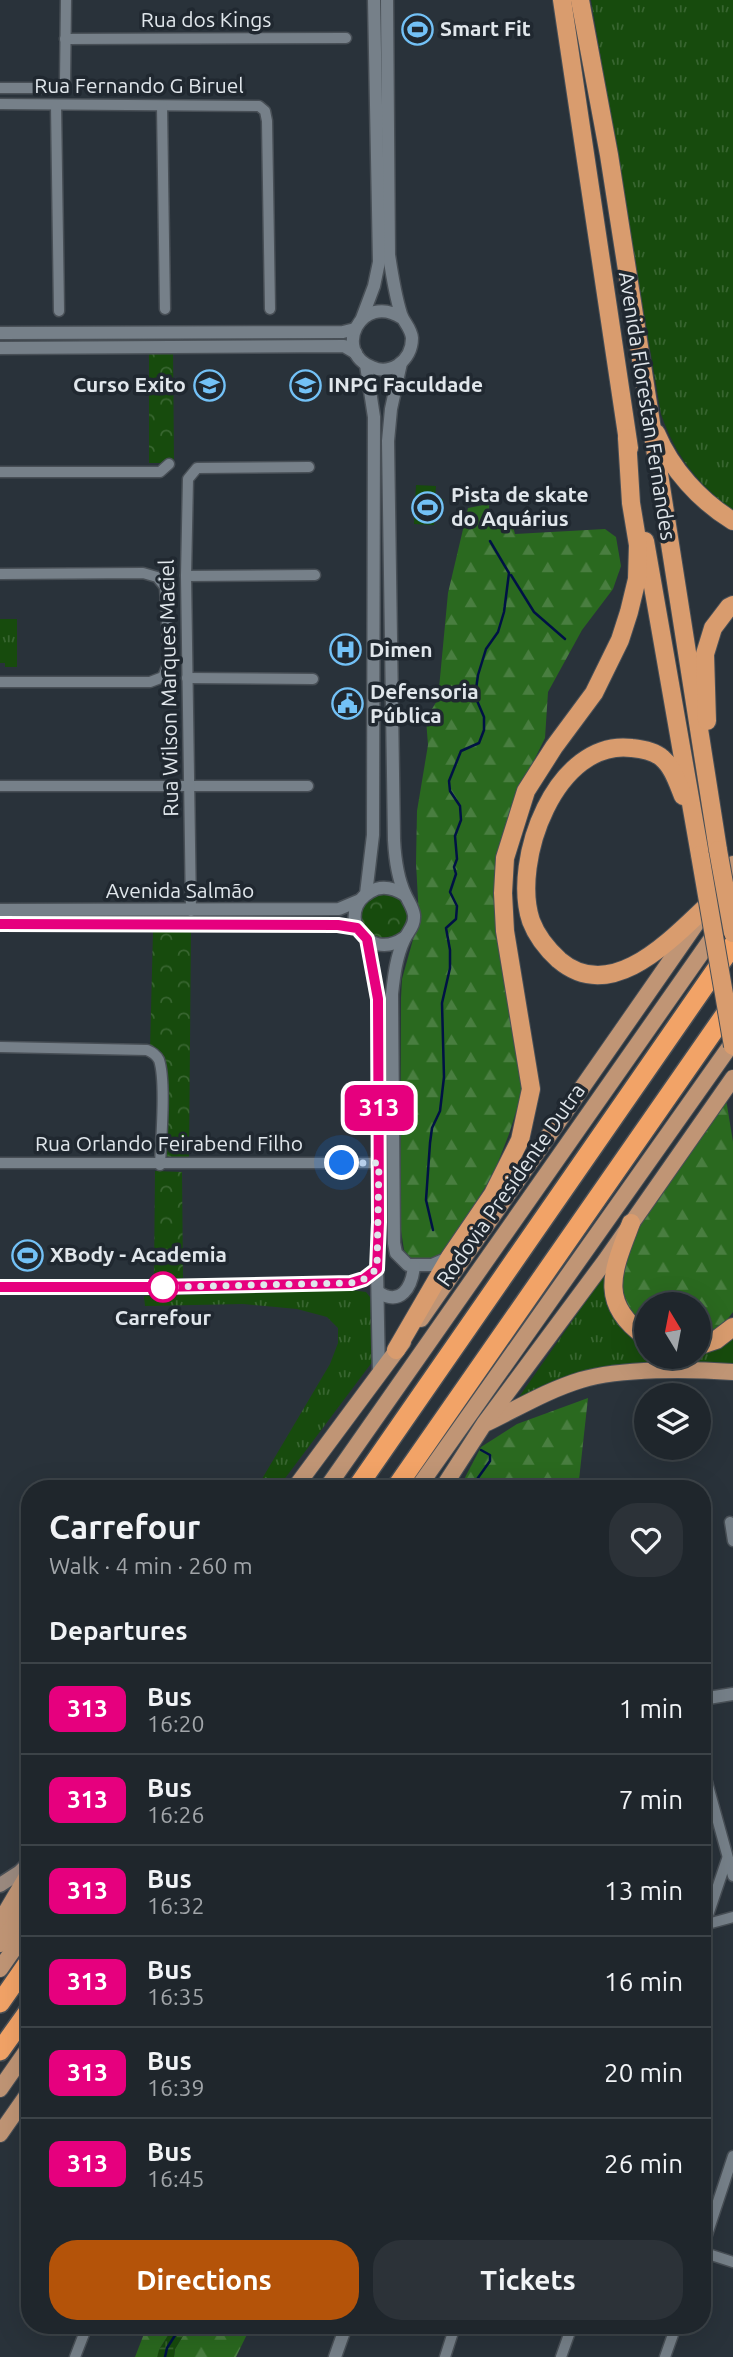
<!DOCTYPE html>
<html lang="en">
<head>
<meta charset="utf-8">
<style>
	:root { --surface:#1f262c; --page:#2c3238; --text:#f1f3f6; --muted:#a1a5a9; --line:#3c4348; --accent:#b45309 }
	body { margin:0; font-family:Ubuntu,sans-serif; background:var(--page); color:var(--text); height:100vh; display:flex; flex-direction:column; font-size:26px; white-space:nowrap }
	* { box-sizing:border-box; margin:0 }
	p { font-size:23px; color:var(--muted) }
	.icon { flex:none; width:38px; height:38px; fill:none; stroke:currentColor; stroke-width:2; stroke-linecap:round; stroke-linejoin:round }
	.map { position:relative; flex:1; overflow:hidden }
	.panel { position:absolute; left:21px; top:1480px; width:690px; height:854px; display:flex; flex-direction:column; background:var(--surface); border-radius:28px; box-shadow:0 7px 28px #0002,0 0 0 2px var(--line) }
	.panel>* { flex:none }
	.badge { padding:0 14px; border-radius:10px; font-size:24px; line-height:46px }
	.needle { width:46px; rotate:350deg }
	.controls { position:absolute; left:634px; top:1292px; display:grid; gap:14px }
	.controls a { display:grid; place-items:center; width:77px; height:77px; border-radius:50%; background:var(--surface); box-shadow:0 7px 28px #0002,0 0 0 2px var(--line); font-size:35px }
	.you { position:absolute; width:35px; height:35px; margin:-18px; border:5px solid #fff; border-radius:50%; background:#1a73e8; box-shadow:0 0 0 10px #1a73e833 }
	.map>.badge { position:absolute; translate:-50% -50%; box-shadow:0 0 0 4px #fff }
	h2 { padding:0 28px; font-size:26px; line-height:63px }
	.round { display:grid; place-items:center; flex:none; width:74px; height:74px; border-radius:28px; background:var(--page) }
	.head { display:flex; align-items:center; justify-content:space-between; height:119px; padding:0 28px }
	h1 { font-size:33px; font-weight:700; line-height:52px }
	.cta { display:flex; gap:14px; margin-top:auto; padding:14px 28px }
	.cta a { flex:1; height:80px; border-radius:28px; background:var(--accent); color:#fff; font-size:28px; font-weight:700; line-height:80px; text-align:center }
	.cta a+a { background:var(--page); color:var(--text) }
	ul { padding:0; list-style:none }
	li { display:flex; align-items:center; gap:21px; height:91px; padding:0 28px; border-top:2px solid var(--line) }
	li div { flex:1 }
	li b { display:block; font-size:26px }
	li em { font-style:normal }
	li .badge { min-width:77px; font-weight:700; text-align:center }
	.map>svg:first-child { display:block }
</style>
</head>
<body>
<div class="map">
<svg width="733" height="2357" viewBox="0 0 733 2357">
	<defs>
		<pattern id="grass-tufts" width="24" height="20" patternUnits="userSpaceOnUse" patternTransform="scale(1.75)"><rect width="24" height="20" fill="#174b0d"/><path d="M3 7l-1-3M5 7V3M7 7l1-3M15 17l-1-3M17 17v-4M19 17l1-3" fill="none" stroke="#386530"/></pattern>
		<pattern id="forest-firs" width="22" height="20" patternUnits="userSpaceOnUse" patternTransform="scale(1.75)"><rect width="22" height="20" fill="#2a691f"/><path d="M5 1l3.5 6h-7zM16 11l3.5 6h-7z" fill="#497e40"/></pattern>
		<pattern id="wetland-marsh" width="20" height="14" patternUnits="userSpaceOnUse" patternTransform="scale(1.75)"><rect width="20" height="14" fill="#174b0d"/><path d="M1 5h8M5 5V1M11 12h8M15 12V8" fill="none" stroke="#386530"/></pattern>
		<pattern id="park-crowns" width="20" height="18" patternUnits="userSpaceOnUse" patternTransform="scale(1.75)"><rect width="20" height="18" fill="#174b0d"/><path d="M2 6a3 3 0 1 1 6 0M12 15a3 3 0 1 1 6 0" fill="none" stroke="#386530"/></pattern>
	</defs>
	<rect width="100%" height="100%" fill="#29323a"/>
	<g fill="url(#grass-tufts)">
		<path d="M591 0H733V510C698 485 675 455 661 414Z"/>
		<path d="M0 619H17V667H5V663H0Z"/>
		<path d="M610 1267 613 1313 633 1339 646 1346V1356H698V1354C710 1352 726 1347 733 1337V1363L598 1371 512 1407Z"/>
		<path d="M351 1290 366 1292 373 1301 376 1357 277 1489H256L330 1364 338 1343V1328L327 1317 297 1309 243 1304 145 1306 144 1296Z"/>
	</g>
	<g fill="url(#forest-firs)">
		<path d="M489 504 490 528 513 527 515 534 605 529 616 537 621 566 613 589 582 630 548 692 545 738 519 791 501 853 523 1090 509 1134 493 1175 441 1257 432 1261 412 1259 404 1250 400 1224 401 998 402 979 419 918 416 863 417 811 428 745 426 719 438 699 448 593 468 508Z"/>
		<path d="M726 1099 733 1142V1312L723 1325 698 1336V1304H646V1326L629 1308 622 1289 623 1269 635 1230Z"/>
		<path d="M588 1398 578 1489H459L481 1447 517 1424Z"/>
		<path d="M147 2326H174L160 2348 158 2357H135Z"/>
		<path d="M189 2326H251L236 2357H174L175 2349Z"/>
	</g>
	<path fill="url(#wetland-marsh)" d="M174 2326H189L175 2349 174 2357H157L159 2350Z"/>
	<g fill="url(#park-crowns)">
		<path d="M149 347H173L174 463H149Z"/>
		<path d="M373 891 397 893 410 913 407 929 394 940 368 937 357 910Z"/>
		<path d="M153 931H191L189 1158 161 1159V1064L150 1050Z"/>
		<path d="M155 1171 182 1172 183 1278H154Z"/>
	</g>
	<path fill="#174b0d" d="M416 485 436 486 435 498 443 499 441 515H435L434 525 414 524Z"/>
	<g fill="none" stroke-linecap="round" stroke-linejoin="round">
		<g stroke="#001245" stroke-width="2.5">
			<path d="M511 575 534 612 565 639"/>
			<path d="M433 1230 426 1200 430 1143 432 1128 440 1111 444 1077 442 1003 450 968V950L446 928 456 919 457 906 450 892 456 874 454 867 457 859 455 836 461 820 460 806 450 791 449 781 461 751 479 743 484 730V717L475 696 478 675 486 649 498 632 504 612 509 573 490 541"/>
			<path d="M470 1489 490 1461V1455L481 1450"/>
			<path d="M165 2357 167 2348 181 2326"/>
		</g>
		<defs>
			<g id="minor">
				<path d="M65 39 346 38"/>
				<path d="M0 88H55L65 82 66 0"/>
				<path d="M0 104 259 106 265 111 267 121 270 309"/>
				<path d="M56 105 59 311"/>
				<path d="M162 106 165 309"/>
				<path d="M0 472H160L169 464"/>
				<path d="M0 574 143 573 157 577 165 587 169 662 163 677 150 682H0"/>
				<path d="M186 576 315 575"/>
				<path d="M187 678 313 679"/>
				<path d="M0 786H308"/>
				<path d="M191 911 186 576 188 479 197 468 309 467"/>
				<path d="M0 1047 147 1050C152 1052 156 1054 159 1060 166 1081 161 1140 160 1165"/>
				<path d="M0 1163H379"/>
				<path d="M0 1287H163L351 1283 364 1279 377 1269"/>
				<path d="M730 1522 733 1541"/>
				<path d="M702 1764 733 1876"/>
				<path d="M704 1925 733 1917"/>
				<path d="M702 1933 727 1859"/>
				<path d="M702 2250 733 2156"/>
				<path d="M702 2252 733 2262"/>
				<path d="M75 2357 87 2326"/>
				<path d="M445 2357 455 2326"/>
				<path d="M561 2357 572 2326"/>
				<path d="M665 2357 676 2326"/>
			</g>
			<g id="tertiary">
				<path d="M387 0 389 255C392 275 395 295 401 314 404 323 411 328 412 338 412 349 407 359 398 365 390 370 380 371 372 367 332 352 361 291 402 318"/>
				<path d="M362 318 374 286 379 262 374 0"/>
				<path d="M0 333 343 332 355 329"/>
				<path d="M0 348 344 346 356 353"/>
				<path d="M401 363 391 409 388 441 394 840C395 858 397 877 405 894 408 901 413 907 414 915 415 926 408 931 404 940 396 957 394 976 392 994L394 1243 396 1253 408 1265H432L448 1258"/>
				<path d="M366 365 374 417 373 835 366 894"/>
				<path d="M0 910 339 909 358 901"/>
				<path d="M0 924 338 925 357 928"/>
				<path d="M404 938C368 963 334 913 370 892 382 884 394 888 405 895"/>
				<path d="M367 939 378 1000 379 1221 377 1269 379 1374"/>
				<path d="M378 1292C401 1307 412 1287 414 1266"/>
				<path d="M702 1699 733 1694"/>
				<path d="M335 2357 346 2326"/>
			</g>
			<path id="secondary" d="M0 1885 20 1872 30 1862"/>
			<g id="primary">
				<path d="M421 1319 712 901 733 864"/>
				<path d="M487 1423C518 1408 548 1390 581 1380 621 1368 690 1369 733 1372"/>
				<path d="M294 1489 403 1342"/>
				<path d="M326 1489 733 908"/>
				<path d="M417 1489 733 1042"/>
				<path d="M442 1489 484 1424 605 1261 733 1078"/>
				<path d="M0 1922 30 1871"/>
				<path d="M0 1944 30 1902"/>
				<path d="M0 1969 30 1926"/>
				<path d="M0 2089 30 2046"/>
				<path d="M0 2134 30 2091"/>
			</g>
			<g id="trunk">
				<path d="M562 0 629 448"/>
				<path d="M580 0 609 155 718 850"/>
				<path d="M656 433C671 469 700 501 733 521"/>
				<path d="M645 541 700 855"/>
				<path d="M707 721 705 654 713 628 729 607 733 605"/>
				<path d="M683 796C678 784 673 767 662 758 655 752 642 749 632 748 556 738 511 861 531 921 537 937 547 949 559 960 613 1006 674 936 712 901"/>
				<path d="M631 1223C613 1270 597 1303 646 1337"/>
				<path d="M698 1346 716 1340 733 1327"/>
				<path d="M396 1350 450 1257 493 1194 520 1140 531 1089 505 931 503 893 505 858 526 791 554 747 594 693 620 640 629 612 637 579 638 545 631 503 627 438"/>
			</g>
			<g id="motorway">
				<path d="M356 1489 733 945"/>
				<path d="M395 1489 733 1003"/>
				<path d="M0 2003 30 1960"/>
				<path d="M0 2051 30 2009"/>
			</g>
		</defs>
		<use href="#minor" stroke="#484f56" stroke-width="13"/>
		<use href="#tertiary" stroke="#484f56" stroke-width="15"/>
		<use href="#secondary" stroke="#484f56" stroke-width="17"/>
		<use href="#primary" stroke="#484f56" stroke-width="18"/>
		<use href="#trunk" stroke="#484f56" stroke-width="20"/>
		<use href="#motorway" stroke="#484f56" stroke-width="22"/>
		<use href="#minor" stroke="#768089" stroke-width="10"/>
		<use href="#tertiary" stroke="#768089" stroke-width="12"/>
		<use href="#secondary" stroke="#9b8a7f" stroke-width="14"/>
		<use href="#primary" stroke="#c09575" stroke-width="16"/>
		<use href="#trunk" stroke="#d99c6e" stroke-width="18"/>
		<use href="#motorway" stroke="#f2a367" stroke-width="19"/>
		<defs>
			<g id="trunk-bridge">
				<path d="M718 850 733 933"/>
				<path d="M700 855 733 1046"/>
			</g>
		</defs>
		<use href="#trunk-bridge" stroke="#484f56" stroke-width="20" stroke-linecap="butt"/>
		<use href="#trunk-bridge" stroke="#d99c6e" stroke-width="18"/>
	</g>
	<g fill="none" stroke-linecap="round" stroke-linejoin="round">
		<defs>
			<path id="line" d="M0 924 338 925 357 928 367 939 378 999 379 1222 377 1269 364 1279 351 1283 156 1287H0"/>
		</defs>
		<use href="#line" stroke="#fff" stroke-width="16"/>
		<use href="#line" stroke="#e6007e" stroke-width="10"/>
		<path stroke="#e0e6eb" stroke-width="7" stroke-dasharray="0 12.6" d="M163 1287 351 1283 364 1279 377 1269 379 1163H342"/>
	</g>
	<defs>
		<symbol id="stadium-ring" viewBox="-11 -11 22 22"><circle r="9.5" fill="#202830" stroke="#73c1f6" stroke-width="1.5"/><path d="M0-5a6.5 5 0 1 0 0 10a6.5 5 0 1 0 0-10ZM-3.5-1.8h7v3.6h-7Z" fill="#73c1f6"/></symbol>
		<symbol id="university-ring" viewBox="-11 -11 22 22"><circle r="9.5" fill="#202830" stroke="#73c1f6" stroke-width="1.5"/><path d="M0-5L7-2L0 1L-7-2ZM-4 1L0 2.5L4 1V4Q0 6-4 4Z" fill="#73c1f6"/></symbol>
		<symbol id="hospital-ring" viewBox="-11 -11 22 22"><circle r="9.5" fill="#202830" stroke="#73c1f6" stroke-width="1.5"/><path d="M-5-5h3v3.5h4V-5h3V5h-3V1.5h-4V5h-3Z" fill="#73c1f6"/></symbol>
		<symbol id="civic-ring" viewBox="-11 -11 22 22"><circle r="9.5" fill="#202830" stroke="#73c1f6" stroke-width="1.5"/><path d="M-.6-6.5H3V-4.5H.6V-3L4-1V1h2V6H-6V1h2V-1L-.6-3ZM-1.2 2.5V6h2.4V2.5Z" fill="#73c1f6"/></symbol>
	</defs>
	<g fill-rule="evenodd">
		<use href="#stadium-ring" x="400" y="12" width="35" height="35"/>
		<use href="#university-ring" x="192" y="368" width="35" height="35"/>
		<use href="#university-ring" x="288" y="368" width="35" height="35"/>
		<use href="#stadium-ring" x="410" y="490" width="35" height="35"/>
		<use href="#hospital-ring" x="328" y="632" width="35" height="35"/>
		<use href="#civic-ring" x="330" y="686" width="35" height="35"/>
		<use href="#stadium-ring" x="10" y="1238" width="35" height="35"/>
	</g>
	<circle fill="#fff" stroke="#e6007e" stroke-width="3.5" cx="163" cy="1287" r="14"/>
	<g text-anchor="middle" stroke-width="7" stroke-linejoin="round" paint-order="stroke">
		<g font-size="21" fill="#e0e6eb" stroke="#202830">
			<text x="206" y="27">Rua dos Kings</text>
			<text x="139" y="93">Rua Fernando G Biruel</text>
			<text transform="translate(647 406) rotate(81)" y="7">Avenida Florestan Fernandes</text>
			<text transform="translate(169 688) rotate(-91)" y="7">Rua Wilson Marques Maciel</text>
			<text x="180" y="898">Avenida Salmão</text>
			<text x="169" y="1151">Rua Orlando Feirabend Filho</text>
			<text transform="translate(511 1185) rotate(-55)" y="7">Rodovia Presidente Dutra</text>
		</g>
		<g font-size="21" font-weight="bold" fill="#e0e6eb" stroke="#202830" text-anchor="start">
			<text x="440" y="36">Smart Fit</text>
			<text x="186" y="392" text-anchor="end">Curso Exito</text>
			<text x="328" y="392">INPG Faculdade</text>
			<text x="451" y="502">Pista de skate<tspan x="451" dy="24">do Aquárius</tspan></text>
			<text x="369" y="657">Dimen</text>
			<text x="370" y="699">Defensoria<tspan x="370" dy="24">Pública</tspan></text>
			<text x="50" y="1262">XBody - Academia</text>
		</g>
		<g font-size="21" font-weight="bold" fill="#e0e6eb" stroke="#202830">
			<text x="163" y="1325">Carrefour</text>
		</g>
	</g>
</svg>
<div class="controls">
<a><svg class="needle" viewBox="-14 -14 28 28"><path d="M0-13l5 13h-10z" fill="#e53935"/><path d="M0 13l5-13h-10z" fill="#a1a5a9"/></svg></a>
<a><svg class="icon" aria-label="layers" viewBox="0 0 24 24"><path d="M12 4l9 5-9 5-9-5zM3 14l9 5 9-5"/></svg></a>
</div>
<div class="you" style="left:342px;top:1163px"></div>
<b class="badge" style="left:379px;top:1108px;background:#e6007e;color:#fff">313</b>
<section class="panel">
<div class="head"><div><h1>Carrefour</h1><p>Walk · 4 min · 260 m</p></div><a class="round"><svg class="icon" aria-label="heart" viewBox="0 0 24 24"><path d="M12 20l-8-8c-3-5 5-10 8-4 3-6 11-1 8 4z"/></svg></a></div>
<h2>Departures</h2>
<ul>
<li><span class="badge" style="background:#e6007e;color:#fff">313</span><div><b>Bus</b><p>16:20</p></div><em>1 min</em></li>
<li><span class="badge" style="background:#e6007e;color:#fff">313</span><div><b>Bus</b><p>16:26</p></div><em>7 min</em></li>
<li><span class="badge" style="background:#e6007e;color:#fff">313</span><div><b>Bus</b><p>16:32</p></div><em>13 min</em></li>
<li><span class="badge" style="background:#e6007e;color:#fff">313</span><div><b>Bus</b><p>16:35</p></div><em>16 min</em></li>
<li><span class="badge" style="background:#e6007e;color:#fff">313</span><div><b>Bus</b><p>16:39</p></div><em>20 min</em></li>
<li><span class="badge" style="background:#e6007e;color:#fff">313</span><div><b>Bus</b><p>16:45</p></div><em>26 min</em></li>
</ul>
<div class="cta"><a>Directions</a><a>Tickets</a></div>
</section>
</div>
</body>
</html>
